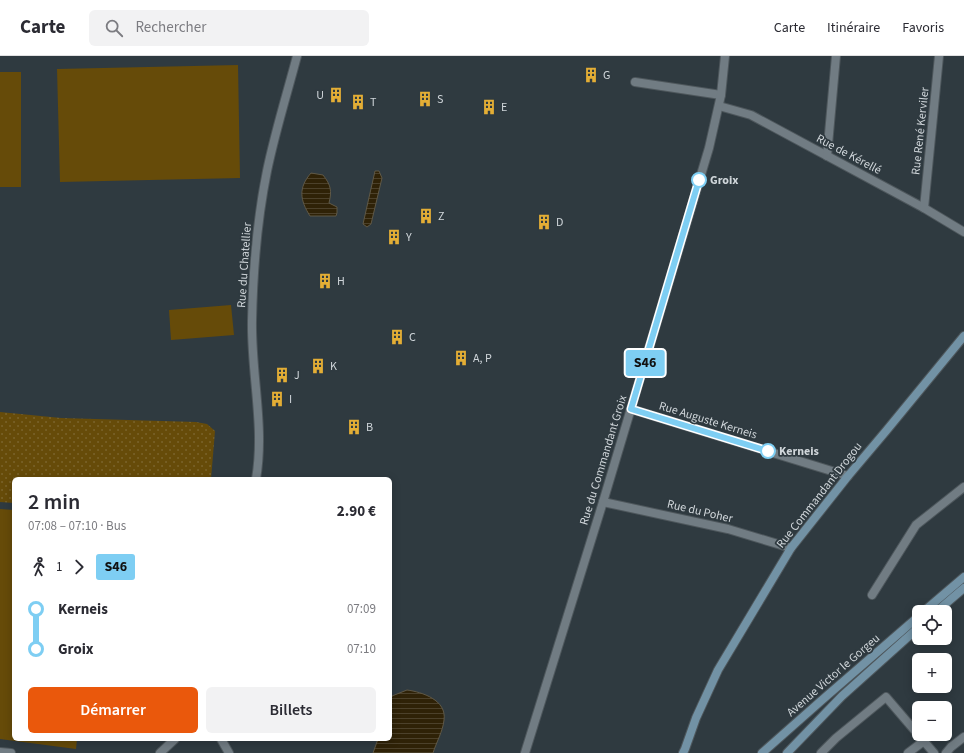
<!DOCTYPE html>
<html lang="fr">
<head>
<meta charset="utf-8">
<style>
	:root { --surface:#fff; --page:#f2f2f3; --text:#2b2b33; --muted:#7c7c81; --line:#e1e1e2; --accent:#ea580c }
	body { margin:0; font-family:"Source Sans 3",sans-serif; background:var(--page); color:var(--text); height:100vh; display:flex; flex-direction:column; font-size:15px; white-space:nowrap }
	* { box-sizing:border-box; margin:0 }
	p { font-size:13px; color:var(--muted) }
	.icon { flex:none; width:22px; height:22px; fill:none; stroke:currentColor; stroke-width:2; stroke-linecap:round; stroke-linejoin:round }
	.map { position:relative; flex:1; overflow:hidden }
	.panel { position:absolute; left:12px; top:421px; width:380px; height:264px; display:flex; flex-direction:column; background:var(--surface); border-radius:6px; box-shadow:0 2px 10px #0003 }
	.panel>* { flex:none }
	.badge { padding:0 8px; border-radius:3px; font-size:14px; line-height:26px }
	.controls { position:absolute; left:912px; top:549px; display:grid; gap:8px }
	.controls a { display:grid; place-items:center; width:40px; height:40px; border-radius:6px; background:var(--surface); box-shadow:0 2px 10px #0003; font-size:20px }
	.map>.badge { position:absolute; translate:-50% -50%; box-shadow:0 0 0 2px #fff }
	.legs { display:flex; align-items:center; gap:6px; height:44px; padding:0 16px; font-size:13px }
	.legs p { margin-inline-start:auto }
	.head { display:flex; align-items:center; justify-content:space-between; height:68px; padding:0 16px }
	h1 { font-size:22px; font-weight:600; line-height:30px }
	.primary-button { display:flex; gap:8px; margin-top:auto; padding:8px 16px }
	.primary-button a { flex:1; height:46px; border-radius:6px; background:var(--accent); color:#fff; font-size:16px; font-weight:600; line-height:46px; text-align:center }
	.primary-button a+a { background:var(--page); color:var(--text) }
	ul { padding:0 16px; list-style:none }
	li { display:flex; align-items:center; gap:14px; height:40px; font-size:15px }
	li i { display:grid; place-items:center; width:6px; height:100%; margin:0 5px; background:currentColor }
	li i::after { content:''; width:10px; height:10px; margin:-5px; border:3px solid; border-radius:50%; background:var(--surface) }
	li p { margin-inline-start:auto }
	li:first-child i { background:linear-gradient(#0000 50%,currentColor 0) }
	li:last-child i { background:linear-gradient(currentColor 50%,#0000 0) }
	header { display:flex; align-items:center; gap:24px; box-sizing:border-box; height:56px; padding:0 20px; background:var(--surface); border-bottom:1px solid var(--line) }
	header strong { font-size:19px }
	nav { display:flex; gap:22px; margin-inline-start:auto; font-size:14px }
	.search { width:280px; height:36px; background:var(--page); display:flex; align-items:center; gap:10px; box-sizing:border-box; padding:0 14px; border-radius:6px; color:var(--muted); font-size:15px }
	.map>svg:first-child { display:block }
</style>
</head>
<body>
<header>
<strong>Carte</strong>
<div class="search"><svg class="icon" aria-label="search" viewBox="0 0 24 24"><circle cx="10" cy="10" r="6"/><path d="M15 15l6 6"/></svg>Rechercher</div>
<nav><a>Carte</a><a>Itinéraire</a><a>Favoris</a></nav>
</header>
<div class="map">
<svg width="964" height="697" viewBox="0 0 964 697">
	<defs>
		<pattern id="grass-dots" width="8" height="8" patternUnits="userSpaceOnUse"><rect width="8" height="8" fill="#664b09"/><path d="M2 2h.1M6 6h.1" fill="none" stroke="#7b642c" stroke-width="1.8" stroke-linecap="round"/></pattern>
		<pattern id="water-rules" width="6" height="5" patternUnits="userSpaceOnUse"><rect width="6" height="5" fill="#2f2207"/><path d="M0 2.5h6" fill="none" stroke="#4c412b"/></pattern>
	</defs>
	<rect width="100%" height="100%" fill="#2f3a40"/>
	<path fill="url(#grass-dots)" d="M0 356 61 362 196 366 207 368 215 375 211 423H14V447L0 446Z"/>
	<g fill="#664b09">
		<path d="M238 9 240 122 60 126 57 13Z"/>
		<rect x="0" y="16" width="21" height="115"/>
		<path d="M231 249 234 279 171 284 169 254Z"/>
		<path d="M0 453 14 454V683H77L76 693 0 683Z"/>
	</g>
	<g fill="url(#water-rules)" stroke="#5f5846">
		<path d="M375 115H379L382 122 371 168 367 171 363 168Z"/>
		<path d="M311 117 323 119C331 129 332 135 329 147L337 151V157L336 160H310C300 144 298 132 311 117Z"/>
		<path d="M407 634C422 636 447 644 444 664 443 675 436 687 433 697H373L378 683H390V646L392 640Z"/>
	</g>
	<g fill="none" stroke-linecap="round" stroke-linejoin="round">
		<defs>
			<g id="street">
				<path d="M635 26 721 39"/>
				<path d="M719 50 751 59 924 152 964 176"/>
				<path d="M827 100 836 0"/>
				<path d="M924 152 939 0"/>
				<path d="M631 353 848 420"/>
				<path d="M256 423C265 371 251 318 252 265 253 215 257 164 267 115 275 76 287 38 297 0"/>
				<path d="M603 446 728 473 791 492"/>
				<path d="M872 539 916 469 964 431"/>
				<path d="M221 683 229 697"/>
				<path d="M0 696 11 697"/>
				<path d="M160 697 175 683"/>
				<path d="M525 697 603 446 709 92 721 39 725 0"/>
				<path d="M821 697 836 682 886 641 934 697"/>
				<path d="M908 697 924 685"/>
				<path d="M946 697 951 691 964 681"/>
			</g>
			<g id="secondary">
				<path d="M923 556 964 521"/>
				<path d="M936 556 964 532"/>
				<path d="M683 697 685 693 696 662 718 614 791 492 848 420 886 375 964 280"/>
				<path d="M762 697 822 644 919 560"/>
				<path d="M787 697 842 640 919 571"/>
			</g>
		</defs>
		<use href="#street" stroke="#4e575c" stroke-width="10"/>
		<use href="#secondary" stroke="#4e575c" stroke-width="10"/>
		<use href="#street" stroke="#717c83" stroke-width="8"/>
		<use href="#secondary" stroke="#7292a5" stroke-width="8"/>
	</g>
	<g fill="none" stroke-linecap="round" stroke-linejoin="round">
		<defs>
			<path id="line-1" d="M699 124 631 353 768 395"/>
		</defs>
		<use href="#line-1" stroke="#fff" stroke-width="9"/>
		<use href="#line-1" stroke="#7ecef3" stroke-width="6"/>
	</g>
	<defs>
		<symbol id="building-bare" viewBox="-9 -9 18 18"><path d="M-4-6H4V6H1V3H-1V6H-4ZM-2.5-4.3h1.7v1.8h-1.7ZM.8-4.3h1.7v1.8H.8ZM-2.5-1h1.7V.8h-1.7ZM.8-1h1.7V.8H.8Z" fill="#e4ae35" stroke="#2f3a40" stroke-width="2.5" paint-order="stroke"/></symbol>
	</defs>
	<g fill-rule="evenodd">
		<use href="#building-bare" x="580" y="8" width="22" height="22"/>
		<use href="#building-bare" x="325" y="28" width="22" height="22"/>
		<use href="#building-bare" x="414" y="32" width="22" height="22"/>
		<use href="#building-bare" x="347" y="35" width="22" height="22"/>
		<use href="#building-bare" x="478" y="40" width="22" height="22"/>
		<use href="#building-bare" x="415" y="149" width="22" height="22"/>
		<use href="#building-bare" x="533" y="155" width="22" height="22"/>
		<use href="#building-bare" x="383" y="170" width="22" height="22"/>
		<use href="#building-bare" x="314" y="214" width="22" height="22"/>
		<use href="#building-bare" x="386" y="270" width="22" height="22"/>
		<use href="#building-bare" x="450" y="291" width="22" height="22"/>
		<use href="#building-bare" x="307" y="299" width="22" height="22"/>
		<use href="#building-bare" x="271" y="308" width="22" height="22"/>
		<use href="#building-bare" x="266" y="332" width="22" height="22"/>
		<use href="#building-bare" x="343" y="360" width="22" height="22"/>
	</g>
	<g fill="#fff" stroke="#7ecef3" stroke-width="2">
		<circle cx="699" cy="124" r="7"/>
		<circle cx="768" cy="395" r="7"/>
	</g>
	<g text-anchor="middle" stroke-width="3.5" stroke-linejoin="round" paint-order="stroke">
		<g font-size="12" fill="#d0d6da" stroke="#2f3a40" text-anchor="start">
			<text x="603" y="23">G</text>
			<text x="324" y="43" text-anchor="end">U</text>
			<text x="437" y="47">S</text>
			<text x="370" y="50">T</text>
			<text x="501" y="55">E</text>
			<text x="438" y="164">Z</text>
			<text x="556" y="170">D</text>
			<text x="406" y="185">Y</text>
			<text x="337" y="229">H</text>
			<text x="409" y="285">C</text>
			<text x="473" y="306">A, P</text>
			<text x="330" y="314">K</text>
			<text x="294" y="323">J</text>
			<text x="289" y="347">I</text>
			<text x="366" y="375">B</text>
		</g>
		<g font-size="12" fill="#d0d6da" stroke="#2f3a40">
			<text transform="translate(920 75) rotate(-84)" y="4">Rue René Kerviler</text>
			<text transform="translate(849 98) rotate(28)" y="4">Rue de Kérellé</text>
			<text transform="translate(244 209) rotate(-86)" y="4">Rue du Chatellier</text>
			<text transform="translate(708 364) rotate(17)" y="4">Rue Auguste Kerneis</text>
			<text transform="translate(603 404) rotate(-73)" y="4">Rue du Commandant Groix</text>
			<text transform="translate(819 439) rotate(-52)" y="4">Rue Commandant Drogou</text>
			<text transform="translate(700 455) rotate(13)" y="4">Rue du Poher</text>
			<text transform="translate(833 619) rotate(-41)" y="4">Avenue Victor le Gorgeu</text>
		</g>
		<g font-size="12" font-weight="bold" fill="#d0d6da" stroke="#2f3a40" text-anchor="start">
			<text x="710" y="128">Groix</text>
			<text x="779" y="399">Kerneis</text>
		</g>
	</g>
</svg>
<div class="controls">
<a><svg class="icon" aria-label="locate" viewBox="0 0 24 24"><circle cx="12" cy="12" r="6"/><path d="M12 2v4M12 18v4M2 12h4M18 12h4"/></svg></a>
<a>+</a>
<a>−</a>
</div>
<b class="badge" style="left:645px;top:307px;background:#7ecef3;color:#111">S46</b>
<section class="panel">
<div class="head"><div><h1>2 min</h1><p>07:08 – 07:10 · Bus</p></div><b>2.90 €</b></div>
<div class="legs"><svg class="icon" aria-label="walk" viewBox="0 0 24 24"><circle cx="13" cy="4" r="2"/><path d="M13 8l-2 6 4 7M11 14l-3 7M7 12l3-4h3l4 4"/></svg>1<svg class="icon" aria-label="forward" viewBox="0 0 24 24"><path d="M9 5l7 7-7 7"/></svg><b class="badge" style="background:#7ecef3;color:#111">S46</b></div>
<ul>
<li><i style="color:#7ecef3"></i><b>Kerneis</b><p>07:09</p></li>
<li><i style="color:#7ecef3"></i><b>Groix</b><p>07:10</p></li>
</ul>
<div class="primary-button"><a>Démarrer</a><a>Billets</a></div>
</section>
</div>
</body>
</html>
